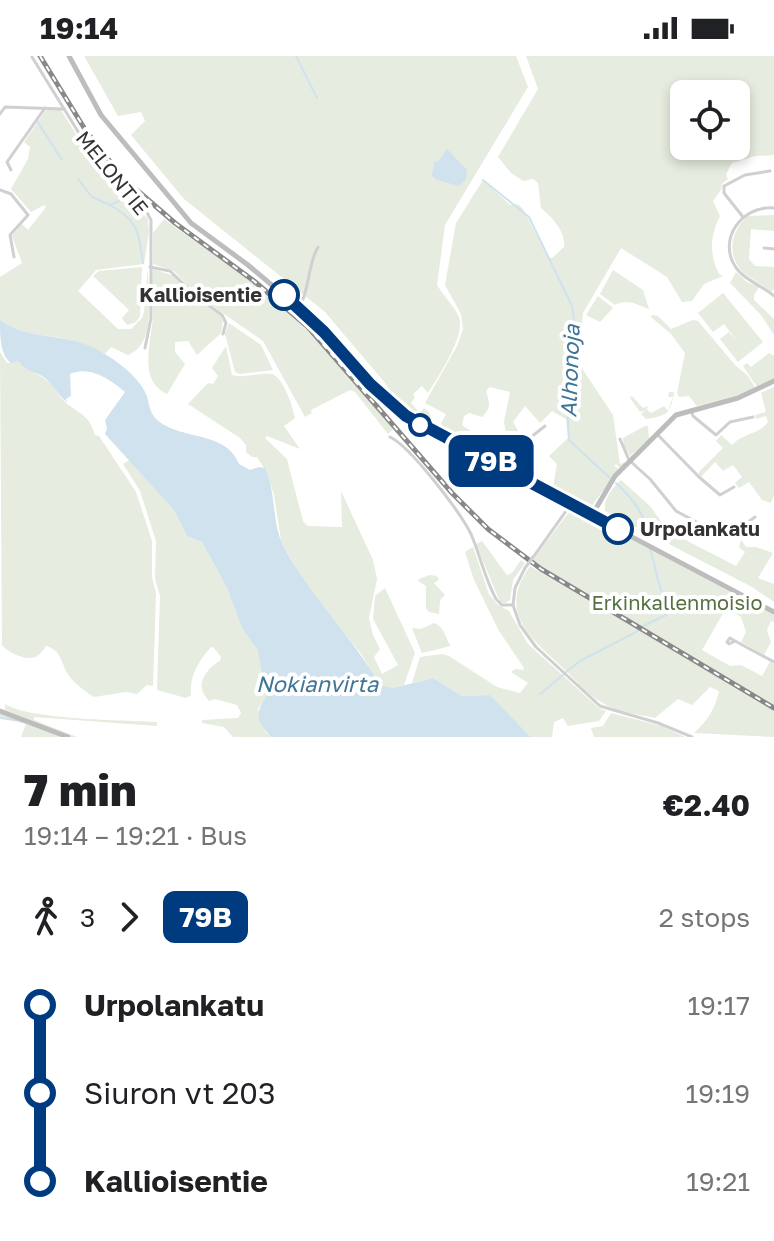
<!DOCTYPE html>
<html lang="en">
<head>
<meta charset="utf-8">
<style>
	:root { --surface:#fff; --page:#f6f6f6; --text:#202124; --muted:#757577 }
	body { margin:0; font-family:"Golos Text",sans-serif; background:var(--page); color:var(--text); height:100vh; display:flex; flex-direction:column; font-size:30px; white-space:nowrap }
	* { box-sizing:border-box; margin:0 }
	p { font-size:26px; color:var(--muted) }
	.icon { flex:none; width:44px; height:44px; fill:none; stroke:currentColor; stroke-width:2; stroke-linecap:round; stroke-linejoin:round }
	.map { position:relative; height:681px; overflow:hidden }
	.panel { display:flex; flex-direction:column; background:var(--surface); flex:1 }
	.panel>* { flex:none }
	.badge { padding:0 16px; border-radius:12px; font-size:28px; line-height:52px }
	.buttons { position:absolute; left:670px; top:24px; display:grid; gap:16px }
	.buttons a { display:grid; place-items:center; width:80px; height:80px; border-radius:12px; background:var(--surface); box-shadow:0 4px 12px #0003; font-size:40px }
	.map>.badge { position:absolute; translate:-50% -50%; box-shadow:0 0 0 4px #fff }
	.legs { display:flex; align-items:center; gap:12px; height:88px; padding:0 24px; font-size:26px }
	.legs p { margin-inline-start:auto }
	.head { display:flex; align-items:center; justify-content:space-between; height:136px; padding:0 24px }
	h1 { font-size:44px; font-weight:800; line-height:60px }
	ul { padding:0 24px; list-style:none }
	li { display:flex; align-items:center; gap:28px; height:88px; font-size:30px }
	li i { display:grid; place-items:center; width:12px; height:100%; margin:0 10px; background:currentColor }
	li i::after { content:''; width:20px; height:20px; margin:-10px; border:6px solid; border-radius:50%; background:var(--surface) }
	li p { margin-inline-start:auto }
	li:first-child i { background:linear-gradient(#0000 50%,currentColor 0) }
	li:last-child i { background:linear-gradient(currentColor 50%,#0000 0) }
	.status { display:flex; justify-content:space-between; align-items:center; height:56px; padding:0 40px; background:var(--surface); direction:ltr }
	.status svg { height:22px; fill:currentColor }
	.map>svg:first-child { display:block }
</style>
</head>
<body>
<div class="status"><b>19:14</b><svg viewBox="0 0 49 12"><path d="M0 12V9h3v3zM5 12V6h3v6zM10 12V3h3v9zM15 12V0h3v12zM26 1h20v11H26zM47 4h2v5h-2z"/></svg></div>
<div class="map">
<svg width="774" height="681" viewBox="0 0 774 681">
	<rect width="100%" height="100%" fill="#fff"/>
	<g fill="#e6ecdf" fill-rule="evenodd">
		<path d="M84 0H516L528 31 445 169 437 229C443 239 454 250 459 261 466 279 438 321 428 337L422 330 413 338 415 341 411 347 417 354 415 359 398 347 385 327 325 256 184 143 131 79 145 65 141 56 118 60Z"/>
		<path d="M526 0H774V99L755 100 732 107 726 118 728 123 722 128 721 134 713 145 720 160C710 180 709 198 719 218L723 220 704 228 692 245 682 246 667 221 621 192 583 257 579 302 583 314 613 359 620 408 626 406 620 412 616 408 614 410 619 413 591 451 553 431 557 408 549 400 568 382 566 363 552 355 540 367 525 350 513 366 524 385 514 382 500 398 525 412 524 416 491 398 507 382 504 366 510 336 490 331 486 335C490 347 491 352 482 361L469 357 464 360 462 369 482 383 488 397 417 360 424 352 429 356 433 368 439 371 446 358 425 347 457 290 463 273 461 258 445 229 456 167 483 124 510 149 518 148 523 153 548 201 552 202 564 191C566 176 552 161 541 152L538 127 533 123 523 125 511 117 498 101 538 33ZM684 38H736V90H684Z"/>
		<path d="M46 54H61L86 94 148 163 149 176 144 208 96 214 78 235 118 273H131L142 262 144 256 148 213C148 239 157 288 128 299L111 291 105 298C90 290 73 283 56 281 34 278 19 278 0 264V221L22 207 12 180 22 168 28 174 46 151 44 149 31 156 11 133 28 103 30 91 24 86Z"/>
		<path d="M774 159V175L751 173 749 203 755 210 774 211V233L771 236C763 228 752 224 744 217 726 200 730 175 748 160Z"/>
		<path d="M164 163 253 227 307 274 393 373 388 378 355 336 350 334 311 354 312 357 305 361 263 285 194 237 174 215 153 208V177Z"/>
		<path d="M142 211 140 260 136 266 127 269 122 262 129 254 93 220 99 215Z"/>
		<path d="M153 213 175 220 193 240 221 260 223 266 221 277 197 299 188 285 175 286V296L185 308 167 338C136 323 153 283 153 257 153 243 151 227 153 213Z"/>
		<path d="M613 214 643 234 649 253C637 249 629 242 615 249L600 238Z"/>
		<path d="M736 216 747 226 759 231 754 239V244L774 263V279L761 259 730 227Z"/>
		<path d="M723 237 763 286 738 306 720 283 729 276 737 285 724 268 713 276 698 257Z"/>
		<path d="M598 240 613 252 600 266 586 259Z"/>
		<path d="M652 259 658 260 671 273 693 264 698 265 735 309 748 320 755 331 746 337 697 350 689 340 679 341 677 337 685 297 671 278 651 261Z"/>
		<path d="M229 267 261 289 273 314 240 318 235 316 225 278Z"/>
		<path d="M226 290 232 319C246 323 258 316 271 318 283 319 293 352 295 362L284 370 300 393 267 380 265 382 287 403 303 465 308 470 342 471 341 435 373 504 377 523 369 562 373 579 380 593 374 601 382 618 398 609 373 563 375 540 385 532 415 597 404 629 393 632 381 631 362 599 307 531 281 485 274 439 267 417 257 401H252L246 396V389L240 382 188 348 208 327 213 328 218 320 212 312Z"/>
		<path d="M0 296 7 307 18 305C28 315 40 318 50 327 55 331 57 338 61 342 76 358 88 355 95 379L99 380 136 436 152 485V521L156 537 153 630 147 629 137 638 126 636 94 641C86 636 74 627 69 620 61 608 62 594 46 590 43 594 41 598 37 600 28 606 8 597 2 589Z"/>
		<path d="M769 297 774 300V323L757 331 743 310 747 307 751 311Z"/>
		<path d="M774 331V439L771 447 762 444 749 426 739 432 735 427 742 421 733 409 723 415 715 406 701 421 698 417 723 392 716 385 721 379 732 389C744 376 757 380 768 366L766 360 756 363 755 359 766 356 761 337Z"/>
		<path d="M669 336H674C671 358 666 360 646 363L641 358 646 354 640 356 630 342 632 340 643 352 648 350 647 354 651 357 664 350 668 355 673 341H668Z"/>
		<path d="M645 370H648L649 383 630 400 624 390 623 382Z"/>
		<path d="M131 403 174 454 187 480 202 486 227 532 242 572 259 594 266 641 258 653 265 675 271 681H233L224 671 202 667V664L238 662 241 657 237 649 215 643 209 645C206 641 203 638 202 633 199 623 212 608 220 605L221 601 214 592 211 591C199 604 189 621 191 639L186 642 157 634 160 540 155 523 156 485 140 435 123 408Z"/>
		<path d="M621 424 650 450 668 475 736 510 745 496 739 491 741 484 746 491H756L773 497 758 522 774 528V546L752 531 605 455C603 443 613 431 621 424Z"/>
		<path d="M572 452 774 559V566L771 565 767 574 771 586 764 599 741 586 746 576 741 561 726 552 702 594 730 610 741 609 762 620 770 606 774 608V650L531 506Z"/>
		<path d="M482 485 507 519 512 517 521 504 525 507 513 524 510 544 505 547 500 546 476 488Z"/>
		<path d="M473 491 489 538 497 548 509 555 528 588 599 652 606 655 599 665 568 670 563 662 554 666 552 681H531L490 639 462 640 433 622 412 627 420 601 442 598 449 600 497 631 520 637 528 627 511 616 515 613 523 614 524 612 499 575 474 524 465 496Z"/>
		<path d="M530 510 774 654V681L694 677C708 664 715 653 719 635L710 631 692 649 678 643 655 662C637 658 616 656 601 646 585 637 577 625 565 614 532 582 496 558 530 510Z"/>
		<path d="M429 519 437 520 439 524 434 527 445 539 440 544 439 558 429 556 426 552V530L417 524Z"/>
		<path d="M434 567C445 571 445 582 451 590L422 597 412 572 421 573Z"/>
		<path d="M5 648C30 664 123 664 157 666V670L34 661V664L77 681H72L5 654Z"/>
		<path d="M0 657 63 681H21L26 668 0 662Z"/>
		<path d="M611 657 661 670 685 681H594L591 672 603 670Z"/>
	</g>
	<g fill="#cfe2ee">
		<path d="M447 93 467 114 466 123 459 130 437 124 432 120 434 106 439 105Z"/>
		<path d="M0 264C27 284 58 277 87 289 109 298 138 318 147 340 149 348 150 357 156 363 180 385 226 374 239 408L250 414 259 411 265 412C276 435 272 468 283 489 310 541 352 580 381 630L393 632 433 622 462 640 490 639 531 681H271C257 665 254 659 266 641L258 594 242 572 227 532 202 486 187 480 174 454 105 378 107 372 105 364 125 336C111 324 90 309 70 318L71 340 66 343 67 346C57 339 53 327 42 320 33 315 26 315 18 305L11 307C0 299 0 280 0 264Z"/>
	</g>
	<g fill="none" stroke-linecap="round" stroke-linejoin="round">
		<g stroke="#cfe2ee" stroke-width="2">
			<path d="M296 0 317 42"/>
			<path d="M37 65 62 104"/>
			<path d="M78 123 92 141 110 149 127 142"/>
			<path d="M483 124 529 161 572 250 575 270 571 288 575 304 572 332 567 350 569 384 610 422"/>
			<path d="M110 149C140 166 138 176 143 207"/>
			<path d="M616 427C632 442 646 458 647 480"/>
			<path d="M641 571 666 559 670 551C657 534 657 513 650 493"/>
			<path d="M566 616 580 605 638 575"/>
			<path d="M540 638 563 619"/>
			<path d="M0 662 17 664"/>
		</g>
		<g stroke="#d0d0d0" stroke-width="3">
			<path d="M32 1 82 82 145 153 151 164V262L145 292"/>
			<path d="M0 58 5 51 63 53"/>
			<path d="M11 114 7 106 45 52"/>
			<path d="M0 134 11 138 28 159 10 179 14 201"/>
			<path d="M774 152C741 149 716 185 737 213 746 225 763 230 774 240"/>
			<path d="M743 161 724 137V130L745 119 770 115"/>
			<path d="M764 192 774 193"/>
			<path d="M150 211 170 215 197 241 222 259 226 267 223 278"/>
			<path d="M299 252C310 234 307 210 318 191"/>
			<path d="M691 354 693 360 716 379 730 366 753 361"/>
			<path d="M657 378 699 421 720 439 734 431"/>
			<path d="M390 381C411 391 460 456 471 478 480 499 485 523 496 543L502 549H513"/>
			<path d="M620 383 629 404 650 423 676 455 726 482 755 461"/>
			<path d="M522 422 526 409V385L545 370"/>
			<path d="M534 500 571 448"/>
			<path d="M525 512 515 532 513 549 520 569 536 591 600 650 658 667 692 681"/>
			<path d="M735 585 730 582 727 586 729 588 735 585 774 606"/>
		</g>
		<g stroke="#bdbdbd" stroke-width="5">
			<path d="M69 0 101 59 191 167 248 209 299 252 385 343 420 369 774 556"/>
			<path d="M592 459 615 420 676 359 738 342 774 325"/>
			<path d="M0 655 68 681"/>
		</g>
		<defs>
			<path id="rail" d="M40 0 86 75 124 123 175 167 254 225 308 271 452 437 488 473 541 513 774 652"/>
		</defs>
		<use href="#rail" stroke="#888" stroke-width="5"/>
		<use href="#rail" stroke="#fff" stroke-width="2" stroke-dasharray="6" stroke-linecap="butt"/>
		<path stroke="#d0d0d0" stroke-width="3" d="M525 512 533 501"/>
	</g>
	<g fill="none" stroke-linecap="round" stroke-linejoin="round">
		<defs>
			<path id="line-1" d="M284 239 324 276 370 328 406 360 618 473"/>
		</defs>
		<use href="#line-1" stroke="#fff" stroke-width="18"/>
		<use href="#line-1" stroke="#003b80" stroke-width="12"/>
	</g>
	<g fill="#fff" stroke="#003b80" stroke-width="4">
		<circle cx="284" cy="239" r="14"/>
		<circle cx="420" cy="369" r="10"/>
		<circle cx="618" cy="473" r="14"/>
	</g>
	<g text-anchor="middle" stroke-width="8" stroke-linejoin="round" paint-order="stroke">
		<g font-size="20" fill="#333" stroke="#fff">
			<text transform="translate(112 117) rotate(51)" y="7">MELONTIE</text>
		</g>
		<g font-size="20" font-weight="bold" fill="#333" stroke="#fff" text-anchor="end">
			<text x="262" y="246">Kallioisentie</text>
			<text x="640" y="480" text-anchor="start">Urpolankatu</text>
		</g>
		<g font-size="20" fill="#56703f" stroke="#fff">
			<text x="677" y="554">Erkinkallenmoisio</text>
		</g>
		<g font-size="22" font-style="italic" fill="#3f7597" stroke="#fff">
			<text transform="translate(570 315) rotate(-88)" y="8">Alhonoja</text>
			<text x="317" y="636">Nokianvirta</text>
		</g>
	</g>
</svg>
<div class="buttons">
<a><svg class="icon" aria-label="locate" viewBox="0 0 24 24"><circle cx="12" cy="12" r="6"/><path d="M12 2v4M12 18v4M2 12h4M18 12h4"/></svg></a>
</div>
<b class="badge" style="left:491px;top:405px;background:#003b80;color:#fff">79B</b>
</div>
<section class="panel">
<div class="head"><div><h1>7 min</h1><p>19:14 – 19:21 · Bus</p></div><b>€2.40</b></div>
<div class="legs"><svg class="icon" aria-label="walk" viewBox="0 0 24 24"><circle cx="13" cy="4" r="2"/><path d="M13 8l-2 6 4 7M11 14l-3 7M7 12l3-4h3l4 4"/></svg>3<svg class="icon" aria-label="forward" viewBox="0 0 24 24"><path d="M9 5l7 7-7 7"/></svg><b class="badge" style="background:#003b80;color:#fff">79B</b><p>2 stops</p></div>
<ul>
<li><i style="color:#003b80"></i><b>Urpolankatu</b><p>19:17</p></li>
<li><i style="color:#003b80"></i><span>Siuron vt 203</span><p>19:19</p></li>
<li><i style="color:#003b80"></i><b>Kallioisentie</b><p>19:21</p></li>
</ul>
</section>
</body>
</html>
